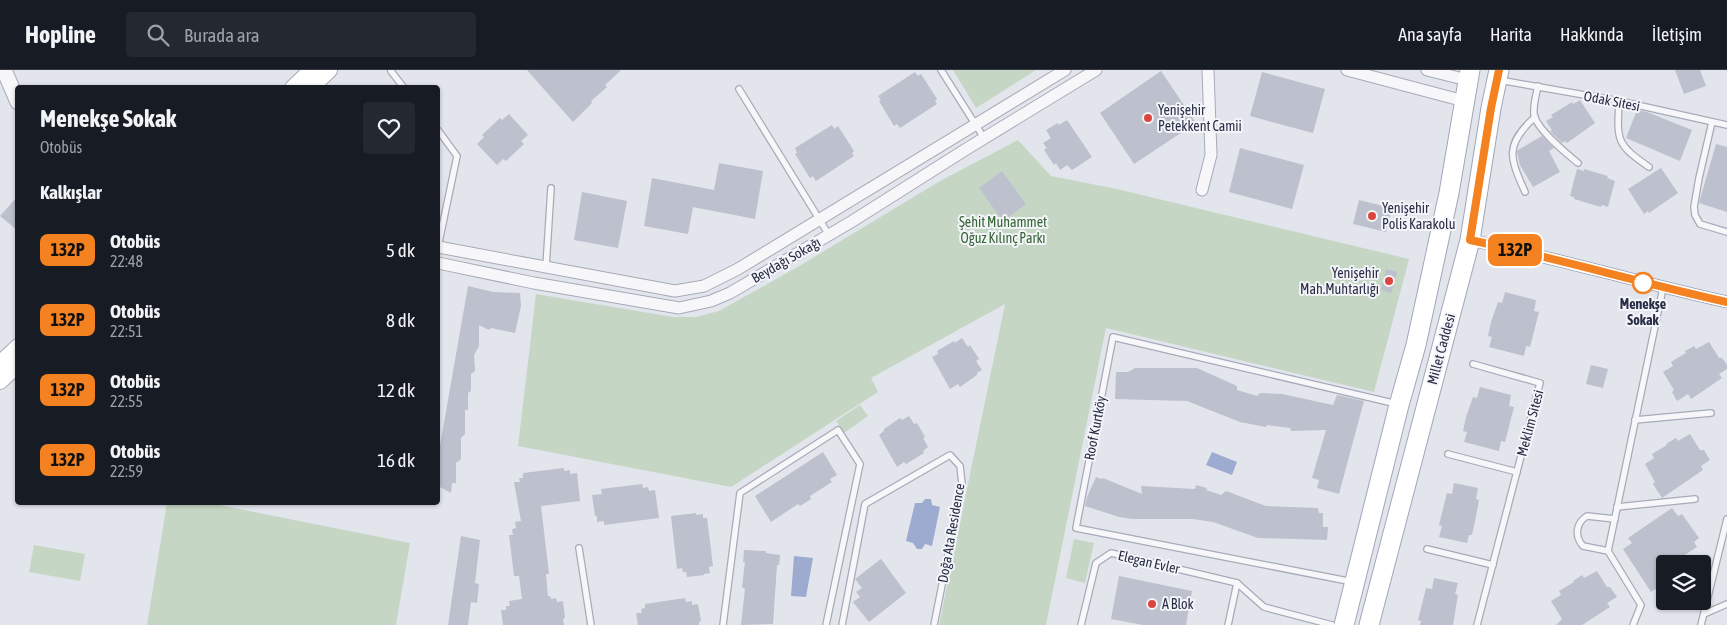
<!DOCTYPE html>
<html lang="tr">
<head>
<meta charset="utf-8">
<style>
	:root { --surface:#171b24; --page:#242831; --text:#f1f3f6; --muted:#9ea1a6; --line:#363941 }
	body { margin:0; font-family:"Asap Condensed",sans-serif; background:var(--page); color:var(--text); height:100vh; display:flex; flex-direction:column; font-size:19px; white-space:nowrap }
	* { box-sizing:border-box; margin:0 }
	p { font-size:16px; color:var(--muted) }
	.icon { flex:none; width:28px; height:28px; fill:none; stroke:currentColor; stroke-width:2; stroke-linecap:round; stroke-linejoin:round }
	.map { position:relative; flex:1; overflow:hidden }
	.drawer { position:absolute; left:15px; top:15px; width:425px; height:420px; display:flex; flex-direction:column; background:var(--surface); border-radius:5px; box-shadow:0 1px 4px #0004 }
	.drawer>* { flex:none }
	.badge { padding:0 10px; border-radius:8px; font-size:18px; line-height:32px }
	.controls { position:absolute; left:1656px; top:485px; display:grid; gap:10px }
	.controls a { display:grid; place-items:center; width:55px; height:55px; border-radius:5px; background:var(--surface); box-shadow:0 1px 4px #0004; font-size:25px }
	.map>.badge { position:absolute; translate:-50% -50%; box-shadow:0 0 0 2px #fff }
	h2 { padding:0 25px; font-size:19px; line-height:45px }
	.round { display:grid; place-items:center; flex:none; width:52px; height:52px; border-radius:5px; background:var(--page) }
	.summary { display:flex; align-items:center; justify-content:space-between; height:85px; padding:0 25px }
	h1 { font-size:24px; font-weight:700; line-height:38px }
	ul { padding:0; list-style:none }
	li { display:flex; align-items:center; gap:15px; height:70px; padding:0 25px }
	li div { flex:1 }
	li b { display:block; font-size:19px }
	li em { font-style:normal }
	li .badge { min-width:55px; font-weight:700; text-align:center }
	header { display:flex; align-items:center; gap:30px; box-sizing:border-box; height:70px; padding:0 25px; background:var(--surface); border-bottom:1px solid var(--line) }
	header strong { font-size:24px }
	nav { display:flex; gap:28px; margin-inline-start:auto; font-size:18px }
	.search { width:350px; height:45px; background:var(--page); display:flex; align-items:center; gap:12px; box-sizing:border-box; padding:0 18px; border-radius:5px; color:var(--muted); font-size:19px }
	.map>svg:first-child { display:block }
</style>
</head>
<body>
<header>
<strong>Hopline</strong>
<div class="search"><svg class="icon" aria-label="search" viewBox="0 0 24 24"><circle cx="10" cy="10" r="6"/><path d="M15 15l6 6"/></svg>Burada ara</div>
<nav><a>Ana sayfa</a><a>Harita</a><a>Hakkında</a><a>İletişim</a></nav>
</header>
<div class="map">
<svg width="1727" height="555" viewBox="0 0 1727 555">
	<rect width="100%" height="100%" fill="#e3e5ed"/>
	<g fill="#c5d7c4">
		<path d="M953 0H1036L976 38Z"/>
		<path d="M1018 70 1051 106 1117 119 1409 189 1374 322 1106 258 1046 555H939L1005 234 871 308 878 322 731 417 518 376 536 224 673 247H696L719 241 801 195 940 111Z"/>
		<path d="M860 335 868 346 844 363 836 351Z"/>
		<path d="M167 433H209L410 473 396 555H147Z"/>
		<path d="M1074 469 1094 473 1085 513 1066 508Z"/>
		<path d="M34 475 85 484 80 511 29 502Z"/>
	</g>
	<g fill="#9cabcf">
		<path d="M1212 382 1237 392 1232 405 1206 395Z"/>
		<path d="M925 429H931L932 435 940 437 932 476 925 474 922 479H917L913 473 906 471 915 433H922Z"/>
		<path d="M794 486 813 488 806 527 791 526Z"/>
	</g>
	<g fill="#bdc0cd">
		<path d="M527 0H621L605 15 607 17 591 31 592 33 573 52Z"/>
		<path d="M1675 0H1700L1706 16 1684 24Z"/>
		<path d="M1161 1 1196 53 1134 94 1100 43Z"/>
		<path d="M915 2 918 6 921 4 937 29 935 30 937 34 900 58 897 54 894 56 879 31 881 30 878 26Z"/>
		<path d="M1262 2 1325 19 1313 63 1250 46Z"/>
		<path d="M1580 30 1595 53 1567 73 1565 71 1562 73 1550 61 1552 60 1546 51 1553 47 1551 45 1572 32 1573 34Z"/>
		<path d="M1637 40 1647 42 1692 60 1680 91 1626 68Z"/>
		<path d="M509 44 528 65 521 71 524 74 506 91 503 89 497 95 477 74 484 67 482 65 500 48 502 50Z"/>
		<path d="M1067 50 1092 87 1072 100 1067 95 1060 100 1056 93 1054 95 1044 80 1047 78 1043 73 1051 68 1046 60 1058 53 1059 55Z"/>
		<path d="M832 55 834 59 838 56 854 81 852 83 854 86 816 111 813 106 810 108 795 84 797 83 795 78Z"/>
		<path d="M1542 66 1554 78 1549 81 1560 102 1533 117 1520 95 1517 82 1518 80Z"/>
		<path d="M1716 74 1727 77V142L1699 133Z"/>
		<path d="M1240 78 1304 95 1292 139 1229 122Z"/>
		<path d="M719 93 763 101 755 149 693 137 688 164 644 156 652 108 714 120Z"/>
		<path d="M1661 98 1678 123 1649 143 1648 141 1644 144 1628 119Z"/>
		<path d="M1577 99 1584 101V99L1608 106 1607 108 1615 111 1608 137 1602 135 1601 137 1574 129V127L1570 126Z"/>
		<path d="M1002 101 1026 134 1003 151 979 118Z"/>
		<path d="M582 122 627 131 618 178 574 170Z"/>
		<path d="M18 126V161L0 146Z"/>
		<path d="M1359 130 1392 138 1386 162 1353 154Z"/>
		<path d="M1386 199 1397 202 1391 223 1381 220Z"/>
		<path d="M468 216 493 222 520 223 521 236 515 263 491 258 489 260 479 255V276L474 285 475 301 471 304V321L468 323V340H465V364L461 368V389L456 393V413H452L451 423 438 416V387Z"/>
		<path d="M1505 222 1536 230 1534 241 1539 242 1530 277 1526 276 1524 286 1489 277 1492 267 1488 266 1491 252 1498 232 1502 233Z"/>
		<path d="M962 268 968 277 970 275 979 289 976 291 982 300 977 303V305L960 317 958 314 950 319 932 287 938 284 937 281 954 271 955 273Z"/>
		<path d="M1709 272 1719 288H1722L1727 295V299L1719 304 1722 308 1703 321 1691 329 1688 324 1677 331 1672 322 1674 320 1663 302 1673 296 1671 292 1686 283 1685 281 1694 276 1696 279Z"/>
		<path d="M1591 295 1608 299 1603 318 1586 314Z"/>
		<path d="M1135 298H1197L1237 316V320L1257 326 1260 323 1282 324 1333 335 1337 325 1364 331 1339 424 1317 418 1319 410 1312 408 1326 360 1291 361 1290 358 1267 355 1266 357 1240 352 1187 331 1115 329 1116 302H1128Z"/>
		<path d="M1480 317 1511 325 1509 336 1514 337 1505 372 1501 371 1499 381 1464 372 1467 362 1463 361 1466 347 1473 327 1477 328Z"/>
		<path d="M909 346 914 354 917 353 925 367 923 368 928 377 923 381 924 383 906 394 904 392 897 397 879 365 884 361V359L900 348 902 350Z"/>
		<path d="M1690 364 1700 380H1704L1710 390 1701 396 1703 400 1662 428 1653 414 1655 412 1645 394 1654 388 1652 384 1667 375 1666 374 1676 368 1678 371Z"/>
		<path d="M823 382 837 405 830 409 832 412 810 426 811 429 800 436 798 434 771 452 755 426Z"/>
		<path d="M564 398V401L570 400V404L577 403 580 431 541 436 549 504H546L548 526H550L551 529 556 528 557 532 563 531 565 548 563 549 564 555H503L501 540H506V536H510L509 531 522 529 519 506H514L509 465H513L512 459 516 458 515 452 521 451 514 412H520L519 408H523V403Z"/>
		<path d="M1096 407 1101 409 1103 408 1142 424 1141 416 1195 419 1196 415 1207 418 1206 420 1221 425 1226 421 1266 436 1318 438 1319 443H1323V457H1328L1327 470 1258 468 1213 452 1193 449H1132L1119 447 1085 436 1087 427Z"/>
		<path d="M1454 413 1478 418 1476 429 1479 430 1475 451 1472 465H1469L1467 473 1439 467 1442 456 1439 455 1447 423 1452 424Z"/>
		<path d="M642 414 643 418 648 417 649 421 655 420 659 448 604 455V451L597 452V446H595L592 425 602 424 601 419Z"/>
		<path d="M1672 438 1678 446 1682 444 1699 468 1694 472 1697 477 1680 488 1684 494H1665V534L1655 519 1651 522 1623 479 1632 473 1628 468Z"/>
		<path d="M696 443V445L703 444V448H707L713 496 709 497 710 503 704 504V505L687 507 686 502H683L682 498 677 499 671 446Z"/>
		<path d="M461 466 480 470 475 513 479 514 477 533 471 532 468 555H448Z"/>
		<path d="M744 480 766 481V483L780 485 779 495H777L773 554 741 555 745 519 742 517 745 492H743Z"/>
		<path d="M881 489 906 523 869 552 853 532 860 527 856 522 862 518 855 509Z"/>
		<path d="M1597 501 1607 517H1610L1617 527 1607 533 1610 537 1582 555H1556L1562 549 1551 531 1561 525 1559 521 1574 512 1573 511 1582 505 1584 508Z"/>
		<path d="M1119 506 1192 521 1186 555H1143L1111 549Z"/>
		<path d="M1434 508 1458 513 1455 524 1458 525 1453 555H1420L1421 551 1418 550 1426 518 1432 519Z"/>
		<path d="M685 528 686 532 692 531V535L698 534 701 551 699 552V555H638L636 543H642L641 539 645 538V534Z"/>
	</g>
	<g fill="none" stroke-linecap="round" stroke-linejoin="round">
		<defs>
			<g id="service">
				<path d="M941 0 984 68"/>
				<path d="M391 1 404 18"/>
				<path d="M1499 10 1619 31 1727 55"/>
				<path d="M1538 16C1536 25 1533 35 1534 44 1536 59 1566 83 1578 93"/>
				<path d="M739 19 829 165"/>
				<path d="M1619 31C1617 71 1616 74 1649 97"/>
				<path d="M1712 52 1699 108 1694 137 1695 145 1700 154 1727 162"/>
				<path d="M438 60 457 86 438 177"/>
				<path d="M1525 122C1510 88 1504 75 1535 47"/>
				<path d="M546 197 551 118"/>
				<path d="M1473 294 1540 313 1477 555"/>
				<path d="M1635 350 1711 343"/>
				<path d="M1448 384 1517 402"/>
				<path d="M1617 437 1695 429"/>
				<path d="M579 478 591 555"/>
				<path d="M1427 479 1493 495"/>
				<path d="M1608 481 1583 476C1574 466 1576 453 1587 446L1615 449"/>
				<path d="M1353 512 1076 458 1113 267 1397 334"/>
				<path d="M1704 544 1727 534"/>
				<path d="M723 555 740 423 838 360 860 394 826 555"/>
				<path d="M842 555 865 434 950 385 960 396 962 414 934 555"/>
				<path d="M1081 555 1096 493 1111 483 1237 513 1264 537 1332 555"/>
				<path d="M1228 555 1237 513"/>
				<path d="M1633 555 1641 535 1608 481 1663 218"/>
				<path d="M1701 555 1727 449"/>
			</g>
			<g id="minor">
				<path d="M1347 0 1464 31"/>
				<path d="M1427 0 1467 10"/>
				<path d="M1202 120 1211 85 1208 0"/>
				<path d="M1470 170C1556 188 1641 213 1727 232"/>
				<path d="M438 177 675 221 704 216 738 199 1065 0"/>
				<path d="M438 193 534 213 679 238 711 231 730 223 851 152 968 78 1096 0"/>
			</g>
			<path id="tertiary" d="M4 0 18 32"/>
			<g id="secondary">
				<path d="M293 18 312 0"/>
				<path d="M310 18 329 0"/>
				<path d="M0 294 18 277"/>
				<path d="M0 311 18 294"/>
			</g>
			<g id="primary">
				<path d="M1344 555 1399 335 1416 275 1449 123 1470 0"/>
				<path d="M1369 555 1470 170 1491 38 1499 0"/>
			</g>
		</defs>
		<use href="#service" stroke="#a7aab8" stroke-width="8"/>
		<use href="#minor" stroke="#a7aab8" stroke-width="13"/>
		<use href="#tertiary" stroke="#a7aab8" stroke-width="17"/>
		<use href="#secondary" stroke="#a7aab8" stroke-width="18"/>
		<use href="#primary" stroke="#a1a6ba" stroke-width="21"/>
		<use href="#service" stroke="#f7f7fa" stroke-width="5.5"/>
		<use href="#minor" stroke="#f7f7fa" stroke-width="11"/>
		<use href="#tertiary" stroke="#f7f7fa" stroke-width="15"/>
		<use href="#secondary" stroke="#fff" stroke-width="16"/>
		<use href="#primary" stroke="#fff" stroke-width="19"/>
	</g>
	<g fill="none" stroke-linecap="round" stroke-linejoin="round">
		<defs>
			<path id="line" d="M1499 0 1491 38 1470 170C1556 188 1641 213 1727 232"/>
		</defs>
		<use href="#line" stroke="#fff" stroke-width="11"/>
		<use href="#line" stroke="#f58220" stroke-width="8"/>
	</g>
	<g fill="#db453f" stroke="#f4f5f9" stroke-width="2">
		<circle cx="1148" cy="48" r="5"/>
		<circle cx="1372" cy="146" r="5"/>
		<circle cx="1389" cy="211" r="5"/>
		<circle cx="1152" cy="534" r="5"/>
	</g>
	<circle fill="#fff" stroke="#f58220" stroke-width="2.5" cx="1643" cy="213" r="10"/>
	<g text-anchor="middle" stroke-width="4" stroke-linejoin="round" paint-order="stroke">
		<g font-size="14" fill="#292e47" stroke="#f4f5f9">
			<text transform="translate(1612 31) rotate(11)" y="5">Odak Sitesi</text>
			<text transform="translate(786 190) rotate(-30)" y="5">Beydağı Sokağı</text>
			<text transform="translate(1441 279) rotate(-75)" y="5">Millet Caddesi</text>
			<text transform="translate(1530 353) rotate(-75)" y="5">Meklim Sitesi</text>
			<text transform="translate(1095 358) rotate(-79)" y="5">Roof Kurtköy</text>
			<text transform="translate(951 463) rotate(-80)" y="5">Doğa Ata Residence</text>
			<text transform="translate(1149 492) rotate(13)" y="5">Elegan Evler</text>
		</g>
		<g font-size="14" fill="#292e47" stroke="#f4f5f9" text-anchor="start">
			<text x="1158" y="45">Yenişehir<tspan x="1158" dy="16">Petekkent Camii</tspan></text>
			<text x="1382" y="143">Yenişehir<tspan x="1382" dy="16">Polis Karakolu</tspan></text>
			<text x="1379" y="208" text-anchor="end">Yenişehir<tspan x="1379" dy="16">Mah.Muhtarlığı</tspan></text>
			<text x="1162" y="539">A Blok</text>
		</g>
		<g font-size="14" fill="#356435" stroke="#f4f5f9">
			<text x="1003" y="157">Şehit Muhammet<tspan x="1003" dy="16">Oğuz Kılınç Parkı</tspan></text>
		</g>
		<g font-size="14" font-weight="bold" fill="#292e47" stroke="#f4f5f9">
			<text x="1643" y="239">Menekşe<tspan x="1643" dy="16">Sokak</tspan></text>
		</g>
	</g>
</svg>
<div class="controls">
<a><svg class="icon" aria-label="layers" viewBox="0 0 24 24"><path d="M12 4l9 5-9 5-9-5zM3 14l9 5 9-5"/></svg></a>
</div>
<b class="badge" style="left:1515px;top:180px;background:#f58220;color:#111">132P</b>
<section class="drawer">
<div class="summary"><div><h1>Menekşe Sokak</h1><p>Otobüs</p></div><a class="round"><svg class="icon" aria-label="heart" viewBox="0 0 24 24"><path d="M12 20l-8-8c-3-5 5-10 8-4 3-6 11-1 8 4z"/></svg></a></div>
<h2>Kalkışlar</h2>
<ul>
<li><span class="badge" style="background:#f58220;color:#111">132P</span><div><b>Otobüs</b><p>22:48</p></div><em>5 dk</em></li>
<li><span class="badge" style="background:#f58220;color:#111">132P</span><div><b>Otobüs</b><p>22:51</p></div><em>8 dk</em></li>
<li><span class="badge" style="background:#f58220;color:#111">132P</span><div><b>Otobüs</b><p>22:55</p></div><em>12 dk</em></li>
<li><span class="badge" style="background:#f58220;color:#111">132P</span><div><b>Otobüs</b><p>22:59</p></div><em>16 dk</em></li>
</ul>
</section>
</div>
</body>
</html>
